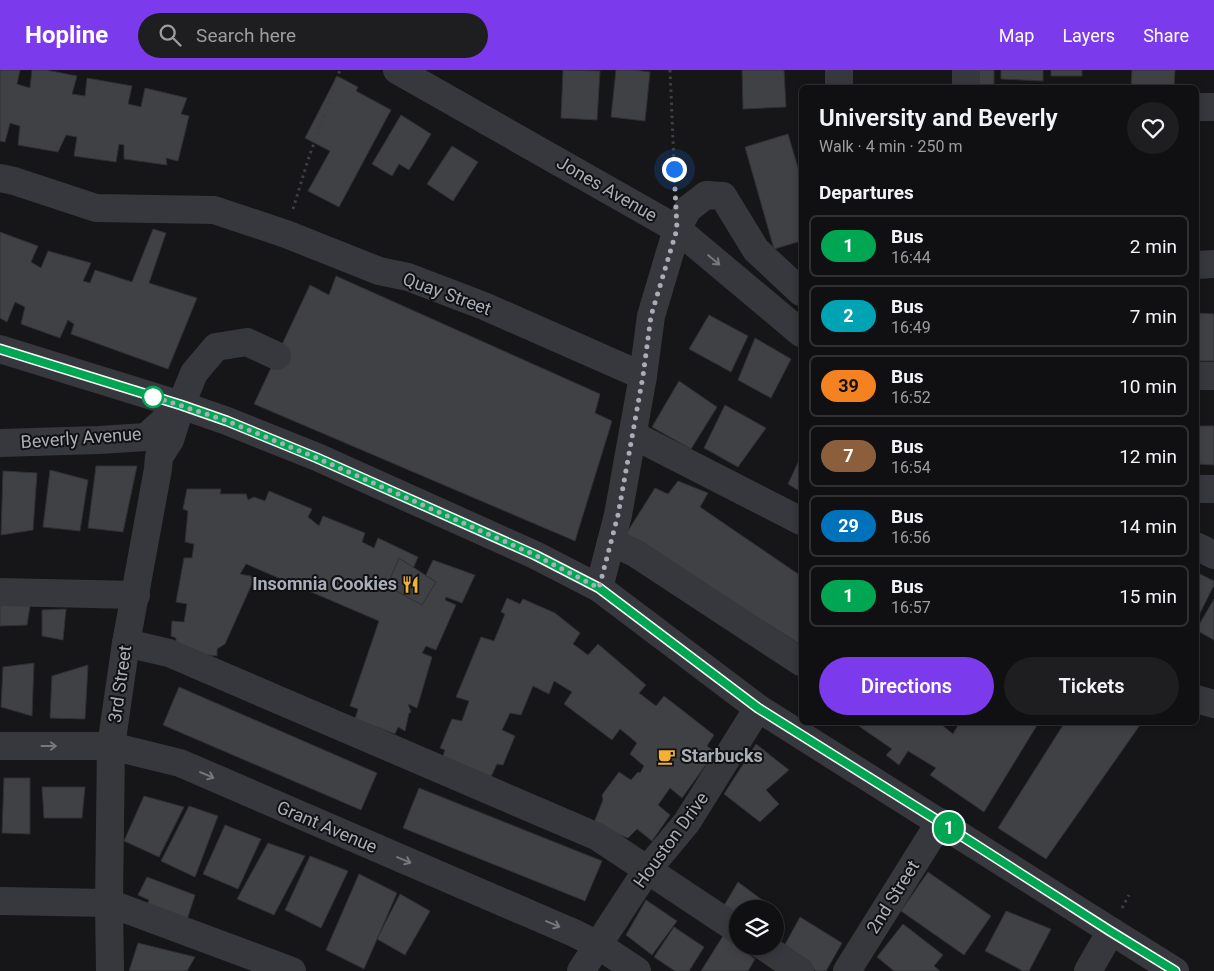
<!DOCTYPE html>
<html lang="en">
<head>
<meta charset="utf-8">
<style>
	:root { --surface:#101012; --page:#1e1e20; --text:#f1f3f6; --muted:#9c9d9f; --line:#303032; --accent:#7c3aed }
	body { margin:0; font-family:Roboto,sans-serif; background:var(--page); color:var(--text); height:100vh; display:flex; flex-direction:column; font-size:19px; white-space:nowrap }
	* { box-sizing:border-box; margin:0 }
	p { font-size:16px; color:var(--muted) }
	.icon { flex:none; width:28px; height:28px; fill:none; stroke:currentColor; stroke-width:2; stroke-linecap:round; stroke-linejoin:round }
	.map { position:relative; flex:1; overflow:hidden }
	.panel { position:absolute; left:799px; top:15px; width:400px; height:640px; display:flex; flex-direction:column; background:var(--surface); border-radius:8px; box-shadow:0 2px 8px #0003,0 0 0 1px var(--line) }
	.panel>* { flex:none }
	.badge { padding:0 10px; border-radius:16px; font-size:18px; line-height:32px }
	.fabs { position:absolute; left:729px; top:830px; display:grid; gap:10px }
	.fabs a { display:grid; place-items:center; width:55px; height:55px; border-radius:50%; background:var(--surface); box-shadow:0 2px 8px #0003,0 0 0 1px var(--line); font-size:25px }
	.you { position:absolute; width:25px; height:25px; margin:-12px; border:4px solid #fff; border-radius:50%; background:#1a73e8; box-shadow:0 0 0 8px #1a73e833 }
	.map>.badge { position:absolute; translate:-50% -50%; box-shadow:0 0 0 2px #fff }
	h2 { padding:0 20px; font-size:19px; line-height:45px }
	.round { display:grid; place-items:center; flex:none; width:52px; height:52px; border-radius:26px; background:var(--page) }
	.head { display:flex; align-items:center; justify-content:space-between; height:85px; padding:0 20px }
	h1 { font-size:24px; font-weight:600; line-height:38px }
	.cta { display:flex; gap:10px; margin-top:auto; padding:10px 20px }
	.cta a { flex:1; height:58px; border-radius:30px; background:var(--accent); color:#fff; font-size:20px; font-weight:600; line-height:58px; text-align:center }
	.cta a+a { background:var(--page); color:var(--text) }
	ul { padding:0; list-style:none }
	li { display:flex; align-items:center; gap:15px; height:62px; margin:0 10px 8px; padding:0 10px; border:2px solid var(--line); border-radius:8px }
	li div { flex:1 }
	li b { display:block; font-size:19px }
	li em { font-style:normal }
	li .badge { min-width:55px; font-weight:700; text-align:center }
	header { display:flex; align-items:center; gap:30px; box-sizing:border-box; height:70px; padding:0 25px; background:var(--accent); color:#fff }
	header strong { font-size:24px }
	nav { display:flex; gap:28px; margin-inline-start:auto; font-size:18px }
	.search { width:350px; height:45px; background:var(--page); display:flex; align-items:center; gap:12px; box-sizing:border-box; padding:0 18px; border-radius:28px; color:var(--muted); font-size:19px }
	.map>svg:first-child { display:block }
</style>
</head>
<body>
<header>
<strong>Hopline</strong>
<div class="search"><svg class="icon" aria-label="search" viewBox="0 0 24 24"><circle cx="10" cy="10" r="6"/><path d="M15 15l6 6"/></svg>Search here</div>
<nav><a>Map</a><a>Layers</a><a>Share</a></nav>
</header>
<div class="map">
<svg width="1214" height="901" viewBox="0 0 1214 901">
	<rect width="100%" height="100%" fill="#161618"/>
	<g fill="#404145" stroke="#303034">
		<path d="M0 0H20L17 14 30 18 32 0H46L77 6 72 24 85 26 87 8 132 16 128 34 141 37 145 18 187 28 181 44 189 46 178 91 166 88 167 95 124 89V75L119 74 116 92 74 86 77 67 66 65 58 82 18 75 20 56 10 53 5 72 0 71Z"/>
		<path d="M563 0 600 1 597 50 561 48Z"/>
		<path d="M616 0H634L650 2 645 51 611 47Z"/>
		<path d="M742 0H784L786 37 743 39Z"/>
		<rect x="967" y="0" width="27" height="17"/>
		<path d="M1001 0H1043V11L1001 9Z"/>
		<rect x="1051" y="0" width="31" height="6"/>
		<path d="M1132 0H1175L1174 18H1131Z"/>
		<path d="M337 6 358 17 356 21 391 40 339 137 308 121 330 81 305 68Z"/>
		<path d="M401 45 431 64 409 100 399 94 392 106 372 94Z"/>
		<path d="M788 64 801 108V171L774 179 745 77Z"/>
		<path d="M452 76 478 92 453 131 427 114Z"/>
		<path d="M153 159 166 163 149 213 197 228 168 299 71 264 74 254 68 250 60 268 21 254 25 237 15 232 7 252 0 248V162L38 176 31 192 41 198 48 181 91 193 83 211 90 213 95 200 132 212Z"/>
		<path d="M336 206 600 324 595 343 612 351 575 471 254 334 310 215 329 225Z"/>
		<path d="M1196 243 1214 244V291H1196Z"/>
		<path d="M709 245 748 266 731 302 689 279Z"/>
		<path d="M755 268 791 289 771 328 738 310Z"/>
		<path d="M679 311 717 337 691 379 652 357Z"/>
		<path d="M725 335 766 358 738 397 704 378Z"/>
		<path d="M1196 356H1214V395L1196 394Z"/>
		<path d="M801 386V422L788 414Z"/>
		<path d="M96 396H137L123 462 88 458Z"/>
		<path d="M50 400 88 410 80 461 43 457Z"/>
		<path d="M3 401 37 403 33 460 1 465Z"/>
		<path d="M678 411 708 423 700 437 801 506V575L626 464 655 418 668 424Z"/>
		<path d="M187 419H221L220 424H246L248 430 254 427 265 431 269 421 312 439 308 447 319 456 323 446 365 463 362 472 374 478 378 468 418 487 412 501 424 509 433 490 475 505 462 533 446 527 445 530 456 535 436 580 426 576 422 583 432 587 417 638 408 634 411 642 409 643 405 661 398 657 395 664 355 649 358 639 350 636 379 551 246 494 240 504 255 507 225 574 217 579V586L176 581V568L171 566 172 551 184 552 187 534 176 532 184 488H192L194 474 185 472 188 441 183 439Z"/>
		<path d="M399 488 436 512 422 535 387 516Z"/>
		<path d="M1196 502 1214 511V515L1196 551Z"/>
		<path d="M507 528 520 534 523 529 555 543 580 563 573 574 588 585 598 574 646 615 639 623 656 636 664 626 714 665 707 676 715 682 682 728 670 718 658 735 670 745 652 771 637 759 628 768 593 755 603 730 602 725 619 702 631 710 638 702 640 703 644 696 630 684 637 673 620 659 612 670 564 634 572 622 554 611 549 624 533 616 521 645 510 643 502 660 515 666 503 695 497 694 487 715 440 694 445 680 440 678 452 649 462 651 469 631 456 627 481 567 494 571 505 544 501 542Z"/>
		<path d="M0 529 31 530 27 555 0 556Z"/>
		<path d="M1214 529V570L1196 560Z"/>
		<path d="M66 539 63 570 42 566V540Z"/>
		<path d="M34 593 32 646 1 637 3 597Z"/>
		<path d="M88 595 85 649 50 648 52 606Z"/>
		<path d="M179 617 377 703 361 740 163 655Z"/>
		<path d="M853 652H925L927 654 929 652H938L953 664 960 652H1039L984 742 930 705 936 698 908 681 899 695 886 685 892 679Z"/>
		<path d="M1065 652H1136L1140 655 1046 789 998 758Z"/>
		<path d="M756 674 789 700 766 720 779 734 760 752 724 724Z"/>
		<path d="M4 708H30V764L2 763Z"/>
		<path d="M42 717H85L82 748H44Z"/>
		<path d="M419 718 602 791 585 831 403 758Z"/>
		<path d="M144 726 184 737 159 787 124 771Z"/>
		<path d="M189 736 218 746 195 807 161 791Z"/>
		<path d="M225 755 261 769 238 819 203 804Z"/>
		<path d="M268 773 305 786 274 845 237 829Z"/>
		<path d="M310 786 348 801 321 858 285 840Z"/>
		<path d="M928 802 991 846 964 885 901 841Z"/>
		<path d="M359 804 397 823 364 899 326 880Z"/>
		<path d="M147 807 195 825 185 856 144 843 149 830 138 825Z"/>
		<path d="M738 812 769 835 767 839H738V851L722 839Z"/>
		<path d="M400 824 430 841 405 885 377 869Z"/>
		<path d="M646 830 677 851 652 885 626 865Z"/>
		<path d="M1006 841 1051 859 1029 901H1023L985 881Z"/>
		<path d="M800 847 842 873 826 901H816L782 880Z"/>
		<path d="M903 854 943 885 934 896 940 901H894L877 887Z"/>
		<path d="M674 857 704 877 689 901H675L654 887Z"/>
		<path d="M723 866 755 889 748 901H701Z"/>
		<path d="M138 873 195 887 187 901H129Z"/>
	</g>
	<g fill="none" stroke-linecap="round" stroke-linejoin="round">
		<g stroke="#3d3f44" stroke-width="3" stroke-dasharray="2.5 4" stroke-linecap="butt">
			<path d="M670 0 675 116"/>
			<path d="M293 139 308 90 340 0"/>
			<path d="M1122 838 1129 825"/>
		</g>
		<g stroke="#37383d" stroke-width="28">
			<path d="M397 0 677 159 801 263"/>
			<path d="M966 0V18"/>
			<path d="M839 18V0"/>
			<path d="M1196 37H1214"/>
			<path d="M0 108 14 111 96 138 214 140 286 164 379 201 408 207 484 236 643 306"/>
			<path d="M1196 195 1214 194"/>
			<path d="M0 279 181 335 227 351 317 387 535 485 599 518 758 638 1111 861 1175 901"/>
			<path d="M1196 306H1214"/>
			<path d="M633 365 801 451"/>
			<path d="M0 373 99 370 146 367 180 336"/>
			<path d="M1196 419H1214"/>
			<path d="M611 472 635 483 801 592"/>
			<path d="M1196 476 1214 485"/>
			<path d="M599 518 618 445 643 306 651 246 677 159 688 139 706 125 723 126 756 180 801 222"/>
			<path d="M0 522 136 525"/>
			<path d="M126 573 169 583 598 767 738 860"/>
			<path d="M1196 629 1214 634"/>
			<path d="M0 676H111L180 693 574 863 598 875 637 901"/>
			<path d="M0 831 109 833 292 901"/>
			<path d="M763 876 800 901"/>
			<path d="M110 901 109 833 111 676 126 573 158 399 159 387 170 370 181 335 194 303 216 277 247 272 277 286"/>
			<path d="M581 901 647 800 687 752 758 638"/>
			<path d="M847 901 940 752"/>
			<path d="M1088 901 1111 861"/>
		</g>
	</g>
	<defs><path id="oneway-shaft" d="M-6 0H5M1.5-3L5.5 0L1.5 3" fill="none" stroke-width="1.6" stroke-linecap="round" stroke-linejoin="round" transform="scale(1.25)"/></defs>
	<g stroke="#757881">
		<use href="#oneway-shaft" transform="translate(714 190) rotate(40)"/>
		<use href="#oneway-shaft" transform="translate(49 676)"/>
		<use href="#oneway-shaft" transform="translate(207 705) rotate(23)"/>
		<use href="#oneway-shaft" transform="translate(404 790) rotate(23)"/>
		<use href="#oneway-shaft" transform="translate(553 854) rotate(23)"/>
	</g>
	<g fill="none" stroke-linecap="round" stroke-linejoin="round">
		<defs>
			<path id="line" d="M0 279 181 335 227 351 317 388 535 485 599 518 758 638 940 752 1110 861 1175 901"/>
		</defs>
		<use href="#line" stroke="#fff" stroke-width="11"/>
		<use href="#line" stroke="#00a651" stroke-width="8"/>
		<path stroke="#a8adb8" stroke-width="5" stroke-dasharray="0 9" d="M153 327 146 324 227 351 317 388 535 485 599 518 618 445 643 306 651 246 677 159 674 99"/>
	</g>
	<defs>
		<symbol id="restaurant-bare" viewBox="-9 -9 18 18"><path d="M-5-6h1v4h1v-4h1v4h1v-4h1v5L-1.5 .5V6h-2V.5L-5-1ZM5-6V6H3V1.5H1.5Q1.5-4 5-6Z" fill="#f2b134" stroke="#111113" stroke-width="2.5" paint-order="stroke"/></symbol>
		<symbol id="cafe-bare" viewBox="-9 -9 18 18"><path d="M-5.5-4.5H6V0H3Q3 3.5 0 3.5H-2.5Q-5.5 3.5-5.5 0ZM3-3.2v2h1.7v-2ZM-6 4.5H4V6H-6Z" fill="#f2b134" stroke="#111113" stroke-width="2.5" paint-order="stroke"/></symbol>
	</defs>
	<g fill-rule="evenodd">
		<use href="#restaurant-bare" x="398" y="502" width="25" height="25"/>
		<use href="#cafe-bare" x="654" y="674" width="25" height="25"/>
	</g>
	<circle fill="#fff" stroke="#00a651" stroke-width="2.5" cx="153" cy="327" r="10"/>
	<g text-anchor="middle" stroke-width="4" stroke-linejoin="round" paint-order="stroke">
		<g font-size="18" fill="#a8adb8" stroke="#111113">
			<text transform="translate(607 119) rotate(30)" y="6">Jones Avenue</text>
			<text transform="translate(447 224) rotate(20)" y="6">Quay Street</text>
			<text transform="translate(81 368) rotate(-4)" y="6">Beverly Avenue</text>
			<text transform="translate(120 614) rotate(-82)" y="6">3rd Street</text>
			<text transform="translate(327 757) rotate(23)" y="6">Grant Avenue</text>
			<text transform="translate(671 770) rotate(-54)" y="6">Houston Drive</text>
			<text transform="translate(893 827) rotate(-58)" y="6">2nd Street</text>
		</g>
		<g font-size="18" font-weight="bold" fill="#a8adb8" stroke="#111113" text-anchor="end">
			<text x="397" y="520">Insomnia Cookies</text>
			<text x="681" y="692" text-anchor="start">Starbucks</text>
		</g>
	</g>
</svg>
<div class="fabs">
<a><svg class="icon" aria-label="layers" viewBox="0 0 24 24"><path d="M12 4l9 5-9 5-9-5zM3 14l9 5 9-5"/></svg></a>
</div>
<div class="you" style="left:674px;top:99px"></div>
<b class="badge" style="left:949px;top:758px;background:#00a651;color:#fff">1</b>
<section class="panel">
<div class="head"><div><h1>University and Beverly</h1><p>Walk · 4 min · 250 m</p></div><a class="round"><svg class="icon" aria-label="heart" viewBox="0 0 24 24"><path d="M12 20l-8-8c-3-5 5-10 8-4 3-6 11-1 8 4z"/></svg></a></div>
<h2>Departures</h2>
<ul>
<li><span class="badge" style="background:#00a651;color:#fff">1</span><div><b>Bus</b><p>16:44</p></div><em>2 min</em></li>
<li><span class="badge" style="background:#00a3b4;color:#fff">2</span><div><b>Bus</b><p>16:49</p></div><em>7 min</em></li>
<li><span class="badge" style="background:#f58220;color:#111">39</span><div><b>Bus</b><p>16:52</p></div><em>10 min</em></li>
<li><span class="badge" style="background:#8b5e3c;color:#fff">7</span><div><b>Bus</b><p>16:54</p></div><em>12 min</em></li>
<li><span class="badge" style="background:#0072bc;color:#fff">29</span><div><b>Bus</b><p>16:56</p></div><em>14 min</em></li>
<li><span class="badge" style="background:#00a651;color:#fff">1</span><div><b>Bus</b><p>16:57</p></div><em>15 min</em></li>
</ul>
<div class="cta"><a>Directions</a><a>Tickets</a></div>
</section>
</div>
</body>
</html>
